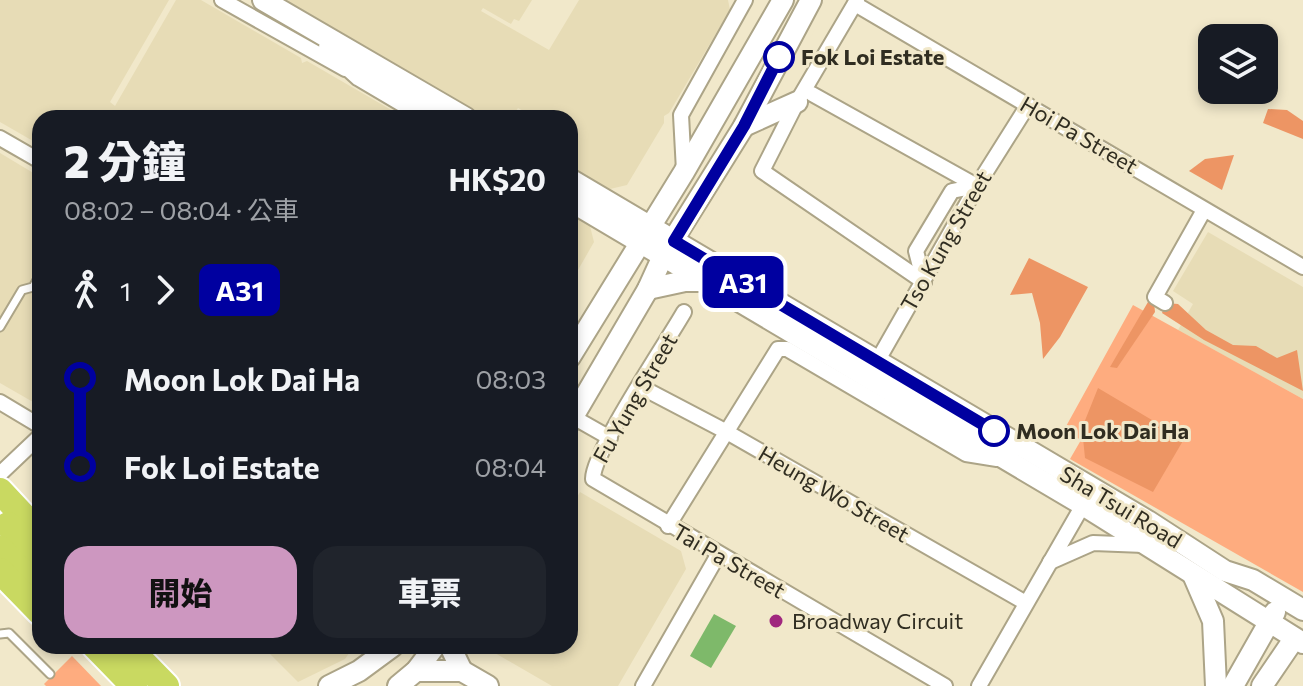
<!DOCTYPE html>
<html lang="zh-TW">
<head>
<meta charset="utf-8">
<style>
	:root { --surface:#171b24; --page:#20242c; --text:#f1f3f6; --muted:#9ea1a6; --accent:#cd97c0 }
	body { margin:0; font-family:Commissioner,"Noto Sans TC",sans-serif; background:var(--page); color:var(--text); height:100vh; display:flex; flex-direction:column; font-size:30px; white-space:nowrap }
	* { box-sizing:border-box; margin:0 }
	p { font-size:26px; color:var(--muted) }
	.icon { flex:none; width:44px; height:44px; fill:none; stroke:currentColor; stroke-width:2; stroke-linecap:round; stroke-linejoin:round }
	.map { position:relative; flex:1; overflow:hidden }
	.sheet { position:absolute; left:32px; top:110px; width:546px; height:544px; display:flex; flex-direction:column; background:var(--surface); border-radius:24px; box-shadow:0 4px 12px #0003 }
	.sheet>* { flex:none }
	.badge { padding:0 16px; border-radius:12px; font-size:28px; line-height:52px }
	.fabs { position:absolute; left:1198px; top:24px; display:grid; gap:16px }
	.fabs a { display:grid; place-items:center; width:80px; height:80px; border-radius:16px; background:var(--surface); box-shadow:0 4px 12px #0003; font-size:40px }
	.map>.badge { position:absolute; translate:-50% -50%; box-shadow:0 0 0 4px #fff }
	.legs { display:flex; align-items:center; gap:12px; height:88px; padding:0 32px; font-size:26px }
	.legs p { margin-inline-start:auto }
	.headline { display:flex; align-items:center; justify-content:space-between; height:136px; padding:0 32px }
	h1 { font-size:44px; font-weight:800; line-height:60px }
	.button { display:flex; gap:16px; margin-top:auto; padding:16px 32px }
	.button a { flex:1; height:92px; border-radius:24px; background:var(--accent); color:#111; font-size:32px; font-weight:800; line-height:92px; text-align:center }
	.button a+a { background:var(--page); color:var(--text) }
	ul { padding:0 32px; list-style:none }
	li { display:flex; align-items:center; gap:28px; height:88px; font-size:30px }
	li i { display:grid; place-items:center; width:12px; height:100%; margin:0 10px; background:currentColor }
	li i::after { content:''; width:20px; height:20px; margin:-10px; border:6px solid; border-radius:50%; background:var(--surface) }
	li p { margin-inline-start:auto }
	li:first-child i { background:linear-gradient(#0000 50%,currentColor 0) }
	li:last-child i { background:linear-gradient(currentColor 50%,#0000 0) }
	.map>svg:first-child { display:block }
</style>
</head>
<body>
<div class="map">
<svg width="1303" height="686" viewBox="0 0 1303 686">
	<rect width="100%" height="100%" fill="#f1e8ca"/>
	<g fill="#e7dcb6">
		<path d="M0 0H169L110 102 115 106 176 0H201L301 58 302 63 307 61 393 111 391 115 397 118H40V145L0 122Z"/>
		<path d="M286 0H532L519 21 514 19 511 24 483 8 481 11 549 50 579 0H728L730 10 669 113 664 116V123L627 185 610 189 570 166V118H536L518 108 511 118H489Z"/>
		<path d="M0 153 40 177V406L0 383Z"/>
		<path d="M570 214 590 226 594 242 570 284Z"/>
		<path d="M1208 232 1303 287V399L1178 330 1193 304 1173 291Z"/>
		<path d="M580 492 681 551 686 569 618 686H552L488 649 570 646V509Z"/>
		<path d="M262 646H354L345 659 298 682Z"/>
	</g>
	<g fill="#feac7f">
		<path d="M1133 305 1303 399V592L1070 459 1081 440 1064 430Z"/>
		<path d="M72 656 101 686H46L44 684Z"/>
	</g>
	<g fill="#ed9564">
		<path d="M1268 109 1287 110 1303 121V139L1263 123Z"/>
		<path d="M1234 155 1222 190 1189 171 1205 159Z"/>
		<path d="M1029 258 1088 287 1060 337 1043 359 1040 323 1032 293 1010 295Z"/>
		<path d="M1148 302H1154L1155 312 1117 368 1110 367Z"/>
		<path d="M1166 303 1178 304 1206 330 1233 345 1256 346 1277 358 1297 350 1303 391 1204 340 1162 313Z"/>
		<path d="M1098 388 1184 439 1153 492 1085 458 1082 428Z"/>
	</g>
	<path fill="#7eb96a" d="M714 614 736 626 711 668 690 656Z"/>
	<path fill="#f1e8ca" d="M757 0H832L570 455V315L622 222Z"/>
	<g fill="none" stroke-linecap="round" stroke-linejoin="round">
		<defs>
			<g id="lane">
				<path d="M0 327 22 290 33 287 40 275"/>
				<path d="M0 634 9 633 50 674"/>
			</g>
			<g id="street">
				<path d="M222 0 345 69"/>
				<path d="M857 0 797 102 762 171 924 282"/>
				<path d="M855 4 1303 267"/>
				<path d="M812 94 977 186"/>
				<path d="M0 138 40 161"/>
				<path d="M684 171 681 115 745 0"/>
				<path d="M924 282 916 251 952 191 977 186"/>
				<path d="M1165 303 1155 297 1204 210"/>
				<path d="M684 312C667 342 592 453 593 479L945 686"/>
				<path d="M874 367 977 186 1028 105"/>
				<path d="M641 387 725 431 1026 603"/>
				<path d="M0 402 40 426"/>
				<path d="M573 417 610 438"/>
				<path d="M0 474 40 436"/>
				<path d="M668 526 778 349H787L966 454 997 459"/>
				<path d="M1050 562 1093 543 1144 545"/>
				<path d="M643 686 718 555"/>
				<path d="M979 686 1083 505"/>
			</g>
			<g id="secondary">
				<path d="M263 0 466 118"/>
				<path d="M329 48 360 76 431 118"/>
				<path d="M744 126 797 102"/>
				<path d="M570 179 1148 521 1225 571 1253 580 1303 610"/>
				<path d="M570 201 1083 505 1303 643"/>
				<path d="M648 289 685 281H706"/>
				<path d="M570 357 684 172 783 0"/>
				<path d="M570 422 648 289 663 256 744 126 811 0"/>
				<path d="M1194 577 1213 621 1216 686"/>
				<path d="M450 646 462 671"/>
				<path d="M416 671H462L488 686"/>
				<path d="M329 686 359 671 393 646"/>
				<path d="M398 686 416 671 435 646"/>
				<path d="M1233 686 1275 612"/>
				<path d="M1262 686 1294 639"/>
			</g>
			<g id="highway">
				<path d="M0 491 40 534"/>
				<path d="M8 525 40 557"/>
				<path d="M0 549 29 579"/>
				<path d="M0 571 40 612"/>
				<path d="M95 646 134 686"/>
				<path d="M127 646 166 686"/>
			</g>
		</defs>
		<use href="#lane" stroke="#aca487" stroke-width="11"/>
		<use href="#street" stroke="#aca487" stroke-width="18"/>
		<use href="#secondary" stroke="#aca487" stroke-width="24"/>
		<use href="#highway" stroke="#fff" stroke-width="30"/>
		<use href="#lane" stroke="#fff" stroke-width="7"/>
		<use href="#street" stroke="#fff" stroke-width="14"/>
		<use href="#secondary" stroke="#fff" stroke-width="20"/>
		<use href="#highway" stroke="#c9d961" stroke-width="26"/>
	</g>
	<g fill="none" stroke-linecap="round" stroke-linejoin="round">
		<defs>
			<path id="line-1" d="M779 57 744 126 674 241 994 431"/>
		</defs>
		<use href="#line-1" stroke="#fff" stroke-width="18"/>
		<use href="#line-1" stroke="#0000a0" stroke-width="12"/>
	</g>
	<g fill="#fff" stroke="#0000a0" stroke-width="4">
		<circle cx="779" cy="57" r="14"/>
		<circle cx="994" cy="431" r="14"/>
	</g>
	<circle fill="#a0277e" stroke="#f1e8ca" stroke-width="3" cx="776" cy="621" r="8"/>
	<g text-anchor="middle" stroke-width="6" stroke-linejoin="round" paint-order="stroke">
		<g font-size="22" font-weight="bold" fill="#302d21" stroke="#f1e8ca" text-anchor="start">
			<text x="801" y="65">Fok Loi Estate</text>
			<text x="1016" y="439">Moon Lok Dai Ha</text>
		</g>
		<g font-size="22" fill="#302d21" stroke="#f1e8ca">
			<text transform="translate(1079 135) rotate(30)" y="8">Hoi Pa Street</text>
			<text transform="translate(946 241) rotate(-60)" y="8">Tso Kung Street</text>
			<text transform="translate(635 398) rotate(-60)" y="8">Fu Yung Street</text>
			<text transform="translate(834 494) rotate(30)" y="8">Heung Wo Street</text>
			<text transform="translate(1121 507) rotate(31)" y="8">Sha Tsui Road</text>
			<text transform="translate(729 561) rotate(30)" y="8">Tai Pa Street</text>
		</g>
		<g font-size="22" fill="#302d21" stroke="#f1e8ca" text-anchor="start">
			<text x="792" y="629">Broadway Circuit</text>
		</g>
	</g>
</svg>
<div class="fabs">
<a><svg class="icon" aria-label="layers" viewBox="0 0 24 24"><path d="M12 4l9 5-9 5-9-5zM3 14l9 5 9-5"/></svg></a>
</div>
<b class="badge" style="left:743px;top:282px;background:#0000a0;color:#fff">A31</b>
<section class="sheet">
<div class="headline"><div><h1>2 分鐘</h1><p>08:02 – 08:04 · 公車</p></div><b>HK$20</b></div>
<div class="legs"><svg class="icon" aria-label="walk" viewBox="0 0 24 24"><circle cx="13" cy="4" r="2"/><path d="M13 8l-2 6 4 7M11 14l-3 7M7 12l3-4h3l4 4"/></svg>1<svg class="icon" aria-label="forward" viewBox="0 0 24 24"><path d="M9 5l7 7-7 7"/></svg><b class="badge" style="background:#0000a0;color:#fff">A31</b></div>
<ul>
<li><i style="color:#0000a0"></i><b>Moon Lok Dai Ha</b><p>08:03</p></li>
<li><i style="color:#0000a0"></i><b>Fok Loi Estate</b><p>08:04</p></li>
</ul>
<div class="button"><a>開始</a><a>車票</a></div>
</section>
</div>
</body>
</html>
